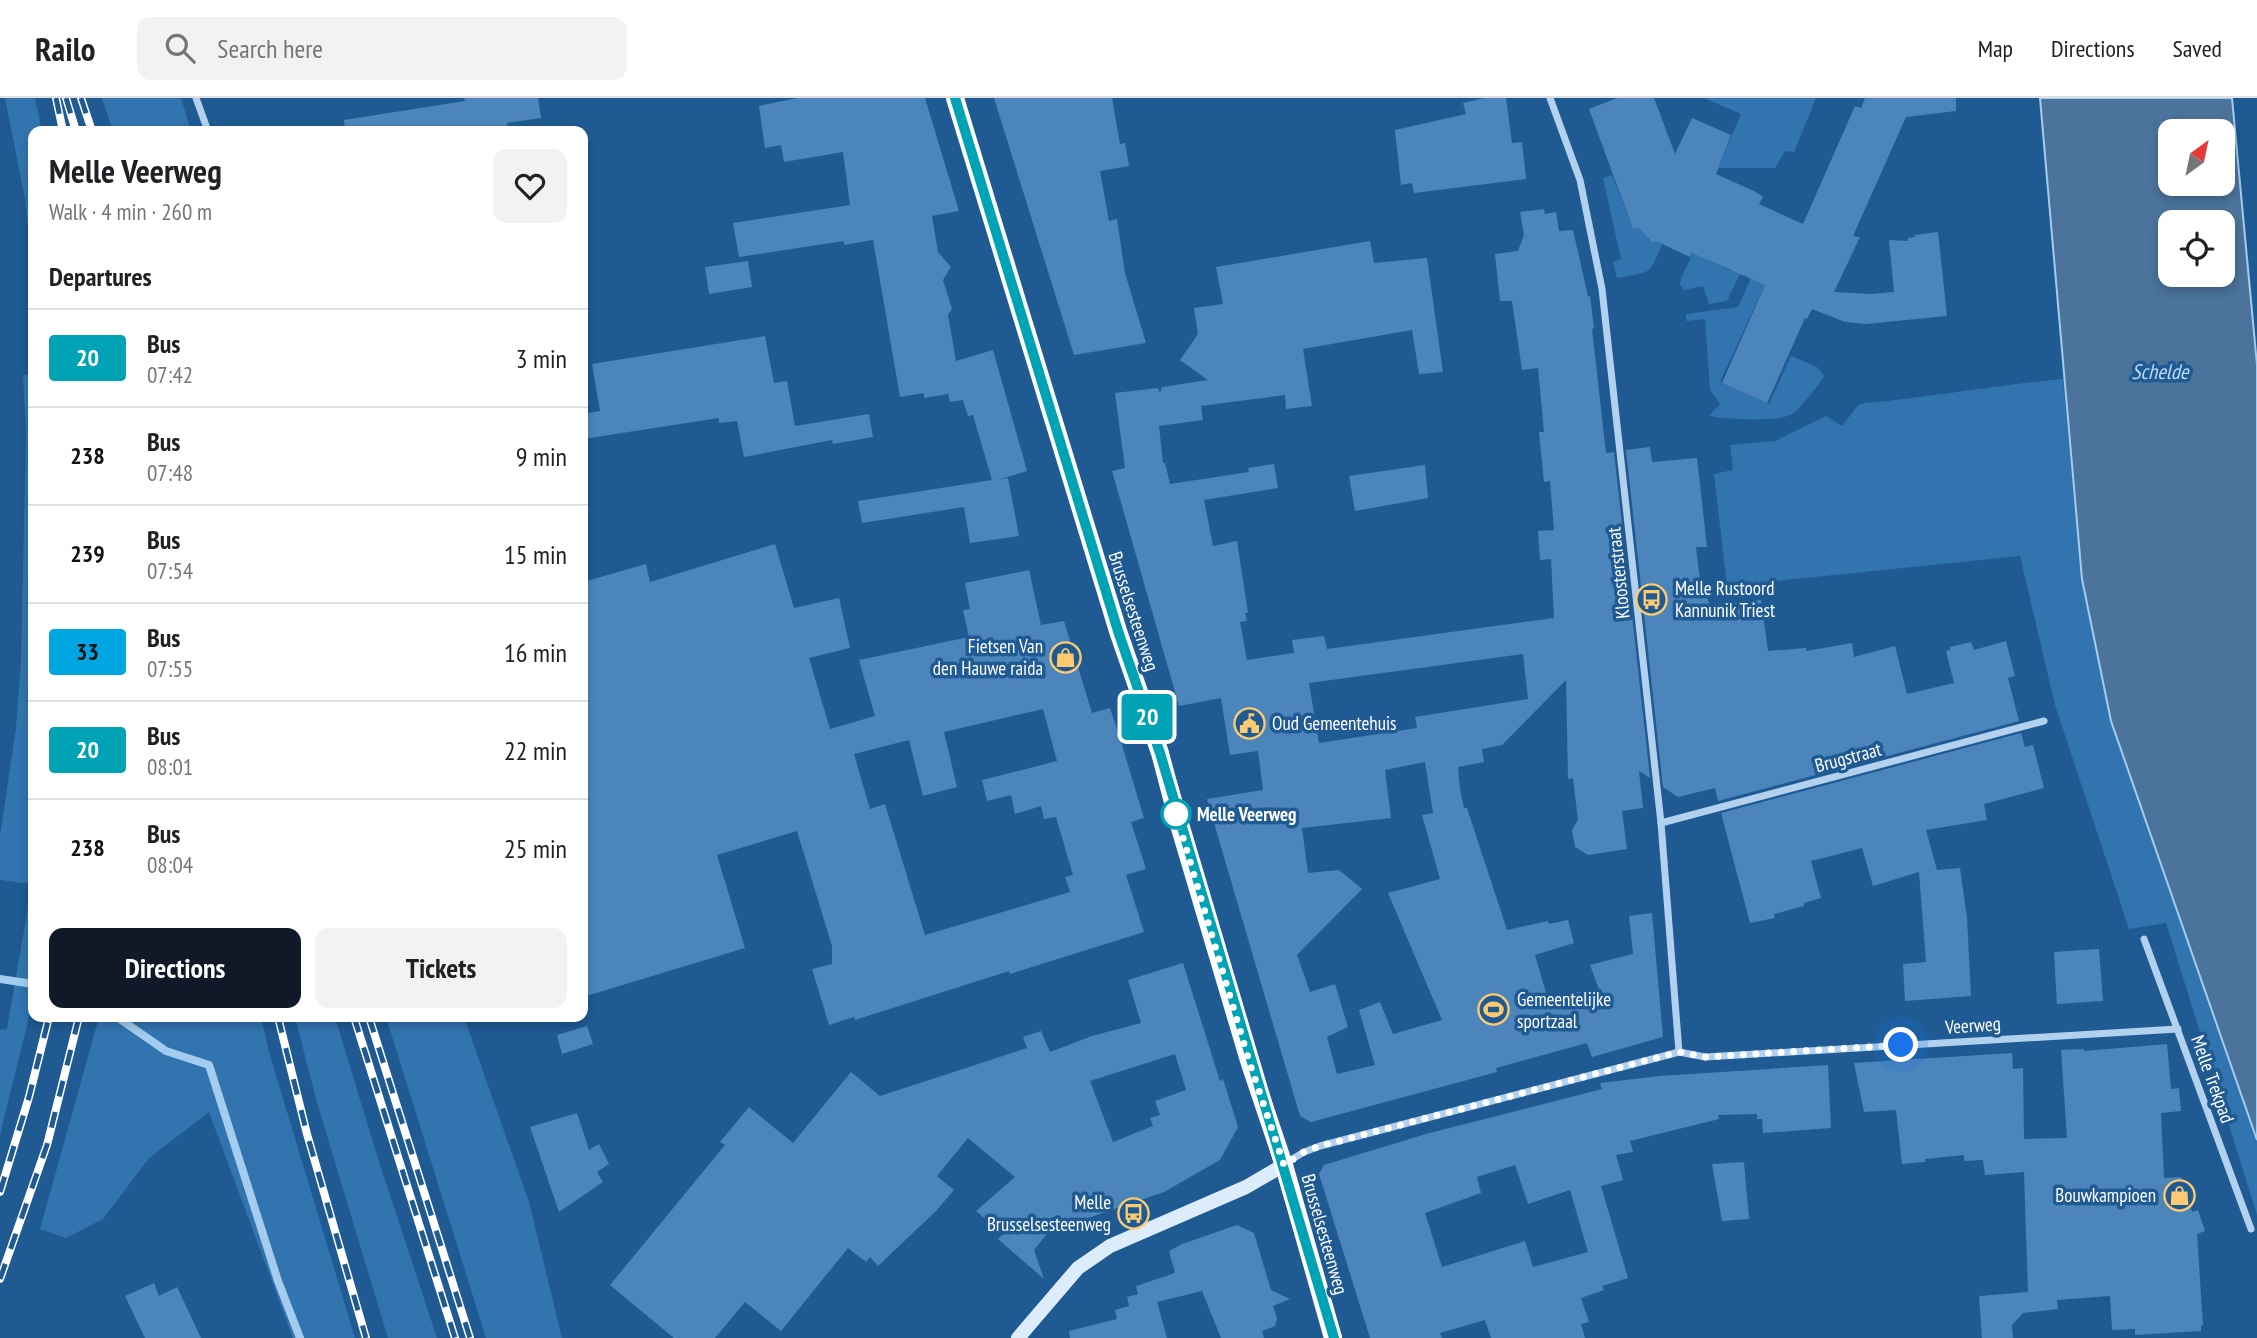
<!DOCTYPE html>
<html lang="en">
<head>
<meta charset="utf-8">
<style>
	:root { --surface:#fff; --page:#f2f2f2; --text:#202124; --muted:#757577; --line:#e0e0e0; --accent:#111827 }
	body { margin:0; font-family:"PT Sans Narrow",sans-serif; background:var(--page); color:var(--text); height:100vh; display:flex; flex-direction:column; font-size:26px; white-space:nowrap }
	* { box-sizing:border-box; margin:0 }
	p { font-size:23px; color:var(--muted) }
	.icon { flex:none; width:38px; height:38px; fill:none; stroke:currentColor; stroke-width:2; stroke-linecap:round; stroke-linejoin:round }
	.map { position:relative; flex:1; overflow:hidden }
	.details { position:absolute; left:28px; top:28px; width:560px; height:896px; display:flex; flex-direction:column; background:var(--surface); border-radius:14px; box-shadow:0 4px 10px #0003 }
	.details>* { flex:none }
	.badge { padding:0 14px; border-radius:5px; font-size:24px; line-height:46px }
	.needle { width:46px; rotate:33deg }
	.buttons { position:absolute; left:2158px; top:21px; display:grid; gap:14px }
	.buttons a { display:grid; place-items:center; width:77px; height:77px; border-radius:14px; background:var(--surface); box-shadow:0 4px 10px #0003; font-size:35px }
	.you { position:absolute; width:35px; height:35px; margin:-18px; border:5px solid #fff; border-radius:50%; background:#1a73e8; box-shadow:0 0 0 10px #1a73e833 }
	.map>.badge { position:absolute; translate:-50% -50%; box-shadow:0 0 0 4px #fff }
	h2 { padding:0 21px; font-size:26px; line-height:63px }
	.round { display:grid; place-items:center; flex:none; width:74px; height:74px; border-radius:14px; background:var(--page) }
	.headline { display:flex; align-items:center; justify-content:space-between; height:119px; padding:0 21px }
	h1 { font-size:33px; font-weight:700; line-height:52px }
	.primary-button { display:flex; gap:14px; margin-top:auto; padding:14px 21px }
	.primary-button a { flex:1; height:80px; border-radius:14px; background:var(--accent); color:#fff; font-size:28px; font-weight:700; line-height:80px; text-align:center }
	.primary-button a+a { background:var(--page); color:var(--text) }
	ul { padding:0; list-style:none }
	li { display:flex; align-items:center; gap:21px; height:98px; padding:0 21px; border-top:2px solid var(--line) }
	li div { flex:1 }
	li b { display:block; font-size:26px }
	li em { font-style:normal }
	li .badge { min-width:77px; font-weight:700; text-align:center }
	header { display:flex; align-items:center; gap:42px; box-sizing:border-box; height:98px; padding:0 35px; background:var(--surface); border-bottom:2px solid var(--line) }
	header strong { font-size:33px }
	nav { display:flex; gap:38px; margin-inline-start:auto; font-size:24px }
	.search { width:490px; height:63px; background:var(--page); display:flex; align-items:center; gap:18px; box-sizing:border-box; padding:0 24px; border-radius:14px; color:var(--muted); font-size:26px }
	.map>svg:first-child { display:block }
</style>
</head>
<body>
<header>
<strong>Railo</strong>
<div class="search"><svg class="icon" aria-label="search" viewBox="0 0 24 24"><circle cx="10" cy="10" r="6"/><path d="M15 15l6 6"/></svg>Search here</div>
<nav><a>Map</a><a>Directions</a><a>Saved</a></nav>
</header>
<div class="map">
<svg width="2257" height="1240" viewBox="0 0 2257 1240">
	<rect width="100%" height="100%" fill="#1f5a93"/>
	<g fill="#3274b0">
		<path d="M5 0H35L42 33H33V175L25 101Z"/>
		<path d="M102 0H181L191 33H113Z"/>
		<path d="M1704 0H1816L1794 54 1785 53 1775 70H1718L1741 16Z"/>
		<path d="M1612 77 1633 131 1642 127 1648 142 1663 144C1648 179 1653 173 1617 180L1613 164 1621 161 1603 80Z"/>
		<path d="M1693 155 1731 173 1742 172 1727 203 1709 206 1703 188 1684 192 1680 187 1681 180Z"/>
		<path d="M1757 167 1768 180 1720 284 1769 306 1791 258 1817 269 1824 278C1820 286 1799 312 1792 316 1777 325 1726 321 1709 318L1720 306 1710 292 1705 221 1686 223V216L1738 209Z"/>
		<path d="M33 276V903L0 1037V932L7 931 32 786 0 782V738L16 630 21 564 26 334 23 277Z"/>
		<path d="M2063 281 2082 481 2111 623 2257 1042V1117L2166 825 2129 831 2055 607 2020 458 1727 488 1714 376 1733 372 1730 347 1775 343 1826 318 1842 328 1858 307 1866 305C1932 299 1997 287 2063 281Z"/>
		<path d="M99 919H261L269 954 355 1240H293L209 1014 149 1060 103 1121 66 1140 40 1131Z"/>
		<path d="M295 919H335L379 1064 437 1240H388L316 1001Z"/>
		<path d="M386 919H464L529 1104 562 1240H486Z"/>
	</g>
	<path fill="#4b739b" stroke="#a4ccef" stroke-width="2" fill-rule="evenodd" d="M2040 0H2232L2257 267V1042L2111 623 2082 481ZM2170 33H2222V86H2170ZM2170 124H2222V177H2170Z"/>
	<g fill="none" stroke-linecap="round" stroke-linejoin="round">
		<g stroke="#a4ccef" stroke-width="8">
			<path d="M0 881 33 886"/>
			<path d="M117 919 166 953 209 967 278 1183 300 1240"/>
		</g>
	</g>
	<g fill="#4b85bb" fill-rule="evenodd">
		<path d="M464 0H538L541 20 507 25 508 33H345L344 22 465 3Z"/>
		<path d="M797 0H925L959 113 932 118 938 154 951 169 943 182 952 211 948 217 956 263 993 252 1027 373 997 382 1008 380 1019 438 970 445 964 409 862 425 858 403 992 382 973 317 968 318 963 302 950 304 948 296 924 300V295L900 299 873 142 844 147V143L739 159 733 125 850 107 843 54 784 64 781 47 765 50 759 8Z"/>
		<path d="M994 0H1112L1120 46 1125 45 1129 68 1100 73 1109 123 1117 121 1125 175 1146 245 1074 257Z"/>
		<path d="M1484 0H1506L1512 45 1522 44 1526 81 1414 95 1412 85 1401 87 1395 32 1466 16 1463 5Z"/>
		<path d="M1617 0H1654L1675 56 1692 20 1731 37 1716 76 1756 94 1763 99 1759 106 1803 126 1855 8 1861 10 1865 0H1956V13L1906 19 1853 138 1860 139 1834 194 1870 196 1894 194 1889 142 1908 143V140L1915 139V137L1938 134 1947 218 1866 226 1845 224 1812 211 1807 221 1805 220 1767 305 1722 285 1765 187 1692 155 1690 159 1658 144H1651L1639 129 1633 131 1589 11Z"/>
		<path d="M1544 111 1545 116 1556 114 1559 133 1573 132 1588 198H1590L1594 230 1592 231 1606 355 1614 354 1650 680 1639 673 1643 710 1622 713 1627 751 1588 757 1575 749 1572 732 1578 722 1573 680 1568 681 1566 582 1502 647 1482 651 1484 664 1458 669 1460 691 1464 710H1467L1507 832 1548 823 1549 826 1568 822 1574 845 1535 857 1549 905 1577 894 1601 897 1590 867 1633 856 1629 818 1652 815 1663 939 1592 959 1587 945 1496 970 1497 974 1311 1024 1300 1018 1207 701 1263 692 1258 653 1230 657 1221 600 1179 608 1112 373 1125 370 1115 295 1158 290 1160 295 1162 289 1208 282 1180 262 1198 236 1194 210 1223 206 1216 169 1370 143 1374 165 1427 160 1443 274 1419 276 1412 232 1303 251 1312 308 1286 311 1285 297 1201 308 1203 322 1159 328 1163 365H1165L1170 386 1249 374 1248 370 1274 366 1278 390 1204 402 1213 448 1237 443 1248 515H1245L1247 523 1240 524 1247 562 1294 555 1292 542 1324 538 1327 551 1554 520 1551 461 1540 462 1538 433 1554 432 1550 383 1544 384 1539 334H1544L1538 270 1522 272 1512 203H1500L1495 156 1518 153 1524 137 1520 114ZM1523 556 1528 601 1415 619 1417 630 1319 645 1309 585ZM1425 664 1433 715 1422 717 1440 781 1388 795 1442 922 1393 936 1380 904 1359 912 1375 967 1337 976 1327 939 1348 929 1335 886 1310 894 1297 857 1362 791 1339 772 1308 775 1302 730 1391 720 1385 672Z"/>
		<path d="M748 163 752 189 709 196 705 169Z"/>
		<path d="M765 238 774 285 787 283 795 328 869 316 873 339 833 346 832 342 744 359 737 323 719 325V320L583 341V316L600 313 592 266Z"/>
		<path d="M1650 349 1652 364 1697 360 1707 449H1696L1700 483 1710 507 1761 502 1768 553 1806 550V553L1852 545 1854 559 1895 548 1907 596 1954 585 1946 553 1950 552V549L1971 544 1974 552 2006 543 2015 578 2008 580 2019 623 1718 703 1715 690 1678 699 1663 689 1626 352Z"/>
		<path d="M1425 367 1428 400 1355 413 1349 378Z"/>
		<path d="M775 446 794 510 839 500 850 550 809 560 830 631 875 618 859 562 969 539 963 512 970 511 965 485 1029 472 1041 527 1064 523 1092 615 1110 610 1122 647 1144 720 1131 724 1146 771 1126 777 1144 834 1010 876 1009 873 855 922 854 919 829 927 812 871 832 866V848L797 733 717 757 745 850 583 899V484L646 466 650 484ZM1043 611 1057 663 982 682 987 703 1011 697 1015 716 1041 708 1044 721 1056 719 1073 777 1065 779 1070 794 925 837 885 706 870 711 854 656 909 642 923 698 957 689 944 634Z"/>
		<path d="M2021 635 2025 649 2033 647 2044 690 1984 706 1987 722 1926 732 1937 772 1960 770 1967 820 1971 898 1905 903 1903 866 1926 864 1919 774 1873 788 1862 750 1811 763 1821 800 1804 805V808L1774 816 1775 820 1750 825 1721 715Z"/>
		<path d="M2099 851 2103 903 2057 906 2054 854Z"/>
		<path d="M1183 865 1220 983 1223 981 1238 1029 1220 1062 1164 1094 1059 1130 1054 1127 1034 1152 1044 1181 998 1141 1003 1136 976 1113 1015 1079 968 1040 937 1078 954 1092 936 1113 878 1168 870 1159 866 1164 848 1150 781 1233 745 1204 715 1240H674L610 1187 725 1047 720 1044 749 1009 793 1045 851 974 880 998 1027 950 1023 939 1041 933 1050 954 1092 938 1141 925 1128 882ZM1175 956 1186 992 1155 1003 1160 1017 1150 1020 1153 1028 1113 1044 1090 983Z"/>
		<path d="M587 928 593 946 562 956 557 937Z"/>
		<path d="M2167 946 2171 991 2179 990 2181 1013 2161 1015 2164 1080 2181 1079 2192 1114 2198 1112 2205 1133 2197 1136 2203 1227 2201 1228V1233L2135 1237V1231L2112 1232 2110 1198 2057 1202 2058 1211 2023 1215 2012 1227 2013 1240H1982L1979 1198 2028 1194 2024 1074 1985 1077 1983 1062 1964 1063V1057L1925 1061V1064L1902 1066 1896 1012 1864 1014 1854 965 2012 955 2013 971 2023 970 2024 1041 2067 1040 2061 952 2084 951V953Z"/>
		<path d="M1828 967 1831 1030 1763 1035 1762 1021H1757V1016L1718 1017 1719 1021 1630 1043 1633 1054 1616 1057 1623 1082 1601 1088 1628 1180 1602 1188 1604 1192 1581 1200 1589 1224 1581 1226 1585 1240H1491L1485 1222 1440 1235 1442 1240H1370L1319 1076 1324 1067 1426 1036 1602 991 1600 985 1660 978ZM1515 1067 1528 1106 1570 1092 1588 1154 1533 1169 1525 1143 1442 1169 1425 1115 1481 1095 1477 1079Z"/>
		<path d="M577 1015 589 1052 599 1046 609 1066 597 1074 603 1084 559 1114 530 1029Z"/>
		<path d="M1744 1064 1749 1121 1722 1123 1712 1066Z"/>
		<path d="M1237 1127 1254 1135 1271 1192 1290 1201 1273 1208 1277 1220 1275 1228 1262 1233 1264 1240H1221L1202 1193 1157 1204 1167 1240H1070L1069 1233 1117 1221 1115 1212 1129 1208 1127 1199 1138 1196 1136 1188 1175 1175 1169 1153 1182 1146Z"/>
		<path d="M154 1185 159 1198 177 1189 201 1240H145L125 1198Z"/>
	</g>
	<g fill="none" stroke-linecap="round" stroke-linejoin="round">
		<g stroke="#b1d1ee" stroke-width="7">
			<path d="M196 0 208 33"/>
			<path d="M1550 0 1580 82 1602 191 1661 725 1679 954"/>
			<path d="M1661 725 2044 623"/>
			<path d="M2144 841 2251 1131"/>
			<path d="M1284 1066 1304 1054 1320 1048 1679 954 1705 959 2178 931"/>
		</g>
		<path stroke="#ddecfa" stroke-width="14" d="M1018 1240 1078 1170 1110 1148 1246 1089 1284 1067"/>
		<path stroke="#f8fbff" stroke-width="18" d="M955 0 1118 533 1160 655 1179 727 1250 966 1284 1067 1333 1240"/>
		<defs>
			<g id="rail">
				<path d="M56 0 63 33"/>
				<path d="M66 0 76 33"/>
				<path d="M81 0 92 33"/>
				<path d="M278 919 307 1036 366 1240"/>
				<path d="M354 919 455 1240"/>
				<path d="M369 919 470 1240"/>
				<path d="M0 1094 29 999 49 919"/>
				<path d="M0 1181 47 1047 79 919"/>
			</g>
		</defs>
		<use href="#rail" stroke="#fff" stroke-width="8"/>
		<use href="#rail" stroke="#1f5a93" stroke-width="5" stroke-dasharray="16" stroke-linecap="butt"/>
	</g>
	<g fill="none" stroke-linecap="round" stroke-linejoin="round">
		<defs>
			<path id="line" d="M955 0 1118 533 1160 655 1334 1240"/>
		</defs>
		<use href="#line" stroke="#fff" stroke-width="16"/>
		<use href="#line" stroke="#00a3b4" stroke-width="10"/>
		<path stroke="#fff" stroke-width="7" stroke-dasharray="0 12.6" d="M1176 716 1250 966 1284 1067 1304 1054 1320 1048 1679 954 1705 959 1901 947"/>
	</g>
	<defs>
		<symbol id="bus-ring" viewBox="-11 -11 22 22"><circle r="9.5" fill="#1f5a93" stroke="#fcca71" stroke-width="1.5"/><path d="M-5-6H5V4H4V6H2V4H-2V6H-4V4H-5ZM-3.5-4V0h7V-4ZM-3.5 1.2v1.5H-2V1.2ZM2 1.2v1.5H3.5V1.2Z" fill="#fcca71"/></symbol>
		<symbol id="shop-ring" viewBox="-11 -11 22 22"><circle r="9.5" fill="#1f5a93" stroke="#fcca71" stroke-width="1.5"/><path d="M-5-2.5h2.3a2.7 3.5 0 0 1 5.4 0H5L5.5 6h-11ZM-1.5-2.5h3a1.5 2.3 0 0 0-3 0Z" fill="#fcca71"/></symbol>
		<symbol id="civic-ring" viewBox="-11 -11 22 22"><circle r="9.5" fill="#1f5a93" stroke="#fcca71" stroke-width="1.5"/><path d="M-.6-6.5H3V-4.5H.6V-3L4-1V1h2V6H-6V1h2V-1L-.6-3ZM-1.2 2.5V6h2.4V2.5Z" fill="#fcca71"/></symbol>
		<symbol id="stadium-ring" viewBox="-11 -11 22 22"><circle r="9.5" fill="#1f5a93" stroke="#fcca71" stroke-width="1.5"/><path d="M0-5a6.5 5 0 1 0 0 10a6.5 5 0 1 0 0-10ZM-3.5-1.8h7v3.6h-7Z" fill="#fcca71"/></symbol>
	</defs>
	<g fill-rule="evenodd">
		<use href="#bus-ring" x="1634" y="484" width="35" height="35"/>
		<use href="#shop-ring" x="1048" y="542" width="35" height="35"/>
		<use href="#civic-ring" x="1232" y="608" width="35" height="35"/>
		<use href="#stadium-ring" x="1476" y="894" width="35" height="35"/>
		<use href="#shop-ring" x="2162" y="1080" width="35" height="35"/>
		<use href="#bus-ring" x="1116" y="1098" width="35" height="35"/>
	</g>
	<circle fill="#fff" stroke="#00a3b4" stroke-width="3.5" cx="1176" cy="716" r="14"/>
	<g text-anchor="middle" stroke-width="7" stroke-linejoin="round" paint-order="stroke">
		<g font-size="19" fill="#fff" stroke="#1f5a93">
			<text transform="translate(1618 475) rotate(-96)" y="7">Kloosterstraat</text>
			<text transform="translate(1134 513) rotate(72)" y="7">Brusselsesteenweg</text>
			<text transform="translate(1848 659) rotate(-15)" y="7">Brugstraat</text>
			<text transform="translate(1973 927) rotate(-4)" y="7">Veerweg</text>
			<text transform="translate(2213 981) rotate(70)" y="7">Melle Trekpad</text>
			<text transform="translate(1325 1136) rotate(74)" y="7">Brusselsesteenweg</text>
		</g>
		<g font-size="19" fill="#fff" stroke="#1f5a93" text-anchor="start">
			<text x="1675" y="497">Melle Rustoord<tspan x="1675" dy="22">Kannunik Triest</tspan></text>
			<text x="1043" y="555" text-anchor="end">Fietsen Van<tspan x="1043" dy="22">den Hauwe raida</tspan></text>
			<text x="1272" y="632">Oud Gemeentehuis</text>
			<text x="1517" y="908">Gemeentelijke<tspan x="1517" dy="22">sportzaal</tspan></text>
			<text x="2156" y="1104" text-anchor="end">Bouwkampioen</text>
			<text x="1111" y="1111" text-anchor="end">Melle<tspan x="1111" dy="22">Brusselsesteenweg</tspan></text>
		</g>
		<g font-size="19" font-weight="bold" fill="#fff" stroke="#1f5a93" text-anchor="start">
			<text x="1197" y="723">Melle Veerweg</text>
		</g>
		<g font-size="21" font-style="italic" fill="#bddaf5" stroke="#1f5a93">
			<text x="2160" y="281">Schelde</text>
		</g>
	</g>
</svg>
<div class="buttons">
<a><svg class="needle" viewBox="-14 -14 28 28"><path d="M0-13l5 13h-10z" fill="#e53935"/><path d="M0 13l5-13h-10z" fill="#757577"/></svg></a>
<a><svg class="icon" aria-label="locate" viewBox="0 0 24 24"><circle cx="12" cy="12" r="6"/><path d="M12 2v4M12 18v4M2 12h4M18 12h4"/></svg></a>
</div>
<div class="you" style="left:1901px;top:947px"></div>
<b class="badge" style="left:1147px;top:619px;background:#00a3b4;color:#fff">20</b>
<section class="details">
<div class="headline"><div><h1>Melle Veerweg</h1><p>Walk · 4 min · 260 m</p></div><a class="round"><svg class="icon" aria-label="heart" viewBox="0 0 24 24"><path d="M12 20l-8-8c-3-5 5-10 8-4 3-6 11-1 8 4z"/></svg></a></div>
<h2>Departures</h2>
<ul>
<li><span class="badge" style="background:#00a3b4;color:#fff">20</span><div><b>Bus</b><p>07:42</p></div><em>3 min</em></li>
<li><span class="badge" style="background:#fff;color:#111">238</span><div><b>Bus</b><p>07:48</p></div><em>9 min</em></li>
<li><span class="badge" style="background:#fff;color:#111">239</span><div><b>Bus</b><p>07:54</p></div><em>15 min</em></li>
<li><span class="badge" style="background:#00a6e2;color:#111">33</span><div><b>Bus</b><p>07:55</p></div><em>16 min</em></li>
<li><span class="badge" style="background:#00a3b4;color:#fff">20</span><div><b>Bus</b><p>08:01</p></div><em>22 min</em></li>
<li><span class="badge" style="background:#fff;color:#111">238</span><div><b>Bus</b><p>08:04</p></div><em>25 min</em></li>
</ul>
<div class="primary-button"><a>Directions</a><a>Tickets</a></div>
</section>
</div>
</body>
</html>
